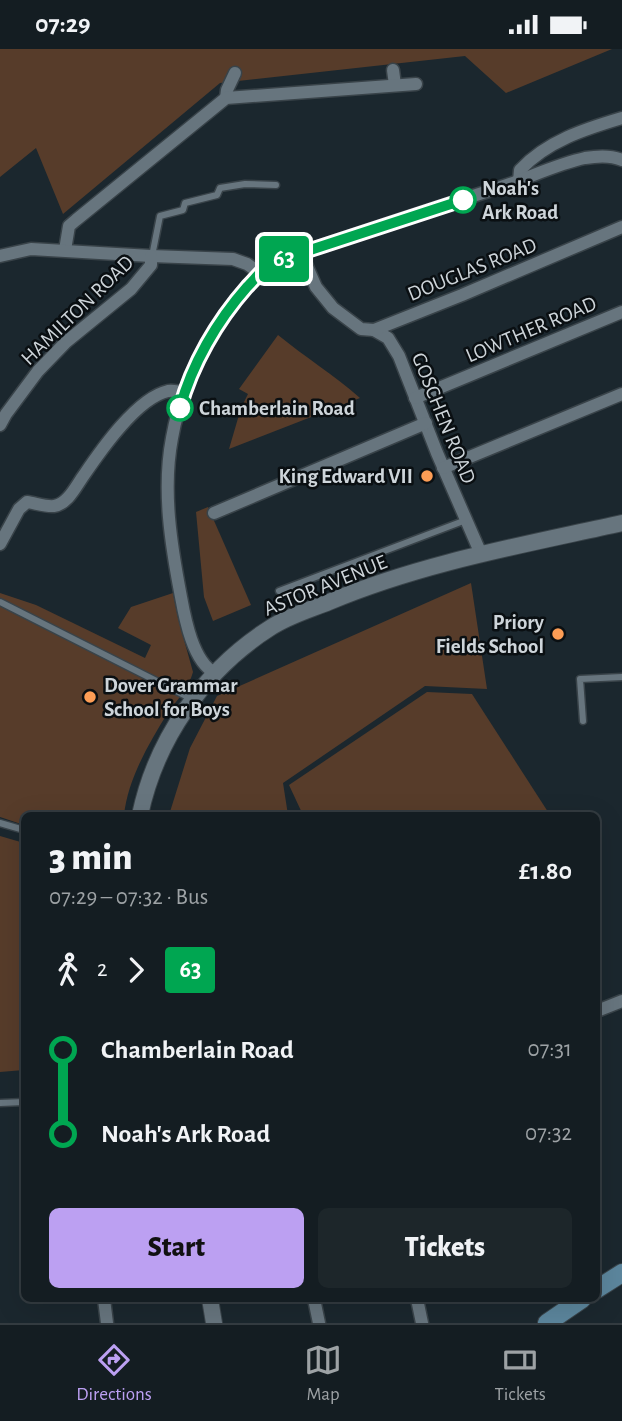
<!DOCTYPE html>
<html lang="en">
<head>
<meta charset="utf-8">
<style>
	:root { --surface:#141d22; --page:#1d262a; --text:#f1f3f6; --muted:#9da2a5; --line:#333b40; --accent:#bca0f2 }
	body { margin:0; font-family:"Alegreya Sans",sans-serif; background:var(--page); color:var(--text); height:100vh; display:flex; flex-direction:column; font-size:26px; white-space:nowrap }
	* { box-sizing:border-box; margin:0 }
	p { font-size:23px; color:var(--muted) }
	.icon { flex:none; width:38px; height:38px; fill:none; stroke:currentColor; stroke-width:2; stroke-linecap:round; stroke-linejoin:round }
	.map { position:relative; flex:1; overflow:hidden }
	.sheet { position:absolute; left:21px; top:763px; width:579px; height:490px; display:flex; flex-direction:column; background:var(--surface); border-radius:10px; box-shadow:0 7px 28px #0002,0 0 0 2px var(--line) }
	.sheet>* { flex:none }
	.badge { padding:0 14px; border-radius:5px; font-size:24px; line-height:46px }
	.map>.badge { position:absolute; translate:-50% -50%; box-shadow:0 0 0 4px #fff }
	.legs { display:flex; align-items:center; gap:10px; height:77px; padding:0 28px; font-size:23px }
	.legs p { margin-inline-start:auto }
	.headline { display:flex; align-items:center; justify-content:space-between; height:119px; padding:0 28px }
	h1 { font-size:38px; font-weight:800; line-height:52px }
	.action { display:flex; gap:14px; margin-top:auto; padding:14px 28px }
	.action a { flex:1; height:80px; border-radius:10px; background:var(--accent); color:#111; font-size:28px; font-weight:800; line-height:80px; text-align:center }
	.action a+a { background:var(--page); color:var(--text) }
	ul { padding:0 28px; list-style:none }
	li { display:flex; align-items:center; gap:24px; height:84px; font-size:26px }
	li i { display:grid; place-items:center; width:10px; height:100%; margin:0 9px; background:currentColor }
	li i::after { content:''; width:18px; height:18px; margin:-9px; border:5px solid; border-radius:50%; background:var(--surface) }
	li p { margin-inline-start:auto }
	li:first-child i { background:linear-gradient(#0000 50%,currentColor 0) }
	li:last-child i { background:linear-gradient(currentColor 50%,#0000 0) }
	.status { display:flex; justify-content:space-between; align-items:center; height:49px; padding:0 35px; background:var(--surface); direction:ltr }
	.status svg { height:19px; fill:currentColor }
	.menu { display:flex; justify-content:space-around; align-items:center; height:98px; border-top:2px solid var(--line); background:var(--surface); font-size:19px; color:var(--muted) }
	.menu a { display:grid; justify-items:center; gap:4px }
	.menu .current { color:var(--accent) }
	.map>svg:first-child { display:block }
</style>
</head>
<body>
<div class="status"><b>07:29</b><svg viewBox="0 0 49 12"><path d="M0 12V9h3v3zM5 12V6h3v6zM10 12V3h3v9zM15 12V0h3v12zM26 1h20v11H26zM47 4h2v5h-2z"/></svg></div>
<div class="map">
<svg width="622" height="1274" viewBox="0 0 622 1274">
	<rect width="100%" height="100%" fill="#1b272e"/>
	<g fill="#573c2a">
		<path d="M0 0H612L506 44 465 7 220 34 63 165 36 99 0 128Z"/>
		<path d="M278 286C305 308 334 326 360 349L229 400 241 359 248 345 239 340Z"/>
		<path d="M208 458 251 556 213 572 204 548 196 463Z"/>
		<path d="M471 534 487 640 425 637 283 734 288 766H169L190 699 217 647Z"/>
		<path d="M0 544 36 556 145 609 151 596 118 579 131 558 173 544 178 569 193 623C189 639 176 652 167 665 148 696 128 730 124 766H24V776L0 768Z"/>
		<path d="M427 643 472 645 550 766H303L289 736Z"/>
		<path d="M0 787 24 794V1021L0 1023Z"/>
	</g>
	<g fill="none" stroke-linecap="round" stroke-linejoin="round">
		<defs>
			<g id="service">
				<path d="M152 207 160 167 183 161 185 154 217 146 220 139 245 135 276 136"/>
				<path d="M279 542 466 471"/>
				<path d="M0 553 192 650"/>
				<path d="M583 672 580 630 622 628"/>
				<path d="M0 774 24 781"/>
				<path d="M0 1054 24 1053"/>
			</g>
			<g id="minor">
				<path d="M393 21 395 36"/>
				<path d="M226 49 227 41 235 24"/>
				<path d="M519 132 520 121C547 92 585 80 622 69"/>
				<path d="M65 201 69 177 76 171 226 49 416 35"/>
				<path d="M301 204 316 238 333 259 361 280 374 281 388 289 399 307 437 404 481 505"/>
				<path d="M0 207 31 200 151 207 233 210 247 215 260 224"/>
				<path d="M374 281 462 246 622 178"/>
				<path d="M415 349 622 263"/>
				<path d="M0 376 6 365 38 322 66 293 131 240 151 216V207"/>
				<path d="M443 419 622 345"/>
				<path d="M214 464 426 374"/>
				<path d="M0 495 19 460 27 453C35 454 46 458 54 457 68 455 76 437 84 426 101 401 137 349 168 342 173 341 179 343 184 343"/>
				<path d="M215 624C193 613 185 570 181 548 171 496 162 441 172 389 179 348 197 310 219 276 234 252 251 228 276 214 283 209 292 207 301 204 368 181 436 159 504 137 531 128 557 115 585 109 597 107 611 106 622 111"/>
				<path d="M597 962 622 952"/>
				<path d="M104 1250 107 1274"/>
				<path d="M314 1250 319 1274"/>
				<path d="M417 1250 422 1274"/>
			</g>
			<g id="tertiary">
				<path d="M140 766C156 690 204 621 270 579 288 567 309 561 329 553 422 514 523 496 622 474"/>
				<path d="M210 1250 214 1274"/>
			</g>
			<g id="secondary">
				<path d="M597 1240 622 1224"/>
				<path d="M547 1274 582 1250"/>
			</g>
		</defs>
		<use href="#service" stroke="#394349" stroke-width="9"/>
		<use href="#minor" stroke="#394349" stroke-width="15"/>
		<use href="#tertiary" stroke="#394349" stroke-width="18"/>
		<use href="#secondary" stroke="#394349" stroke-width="20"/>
		<use href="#service" stroke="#67757e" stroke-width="6"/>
		<use href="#minor" stroke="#67757e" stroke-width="12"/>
		<use href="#tertiary" stroke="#67757e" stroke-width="16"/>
		<use href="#secondary" stroke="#5c869d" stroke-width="18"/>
	</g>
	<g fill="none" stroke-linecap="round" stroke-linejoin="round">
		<defs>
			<path id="line-1" d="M180 359C192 315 217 272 247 238 252 233 257 227 262 222 274 213 287 209 301 204L463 151"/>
		</defs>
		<use href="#line-1" stroke="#fff" stroke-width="16"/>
		<use href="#line-1" stroke="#00a651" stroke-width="10"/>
	</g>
	<g fill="#fff" stroke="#00a651" stroke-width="3.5">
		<circle cx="463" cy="151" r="12"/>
		<circle cx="180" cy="359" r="12"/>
	</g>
	<g fill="#fd9d55" stroke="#0a0f12" stroke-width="2.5">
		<circle cx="427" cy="427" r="7"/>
		<circle cx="558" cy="585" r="7"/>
		<circle cx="90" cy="648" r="7"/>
	</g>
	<g text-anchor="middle" stroke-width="5" stroke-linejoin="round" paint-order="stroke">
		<g font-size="21" font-weight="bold" fill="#ced5da" stroke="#0a0f12" text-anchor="start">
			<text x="482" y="146">Noah's<tspan x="482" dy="24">Ark Road</tspan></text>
			<text x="199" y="366">Chamberlain Road</text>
		</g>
		<g font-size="21" fill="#ced5da" stroke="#0a0f12">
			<text transform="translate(472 220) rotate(-22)" y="7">DOUGLAS ROAD</text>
			<text transform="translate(77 261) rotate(-44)" y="7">HAMILTON ROAD</text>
			<text transform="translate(531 280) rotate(-23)" y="7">LOWTHER ROAD</text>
			<text transform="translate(444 369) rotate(68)" y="7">GOSCHEN ROAD</text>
			<text transform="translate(325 536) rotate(-22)" y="7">ASTOR AVENUE</text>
		</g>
		<g font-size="21" font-weight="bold" fill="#ced5da" stroke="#0a0f12" text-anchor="end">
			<text x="413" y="434">King Edward VII</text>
			<text x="544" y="580">Priory<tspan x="544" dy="24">Fields School</tspan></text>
			<text x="104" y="643" text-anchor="start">Dover Grammar<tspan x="104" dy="24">School for Boys</tspan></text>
		</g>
	</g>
</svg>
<b class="badge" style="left:284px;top:210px;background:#00a651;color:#fff">63</b>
<section class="sheet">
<div class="headline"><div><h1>3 min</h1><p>07:29 – 07:32 · Bus</p></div><b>£1.80</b></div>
<div class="legs"><svg class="icon" aria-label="walk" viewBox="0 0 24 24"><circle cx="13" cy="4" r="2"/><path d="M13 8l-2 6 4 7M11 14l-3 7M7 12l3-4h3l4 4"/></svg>2<svg class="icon" aria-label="forward" viewBox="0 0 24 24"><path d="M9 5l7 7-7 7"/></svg><b class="badge" style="background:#00a651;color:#fff">63</b></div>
<ul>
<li><i style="color:#00a651"></i><b>Chamberlain Road</b><p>07:31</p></li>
<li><i style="color:#00a651"></i><b>Noah's Ark Road</b><p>07:32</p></li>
</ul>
<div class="action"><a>Start</a><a>Tickets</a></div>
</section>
</div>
<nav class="menu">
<a class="current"><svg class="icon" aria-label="directions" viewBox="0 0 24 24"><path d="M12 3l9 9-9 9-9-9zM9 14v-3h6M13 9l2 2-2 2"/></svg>Directions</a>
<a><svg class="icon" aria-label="map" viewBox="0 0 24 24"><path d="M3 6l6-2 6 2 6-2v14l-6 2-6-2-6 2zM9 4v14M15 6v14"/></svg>Map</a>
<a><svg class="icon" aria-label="tickets" viewBox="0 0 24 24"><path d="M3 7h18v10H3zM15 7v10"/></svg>Tickets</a>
</nav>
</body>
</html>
